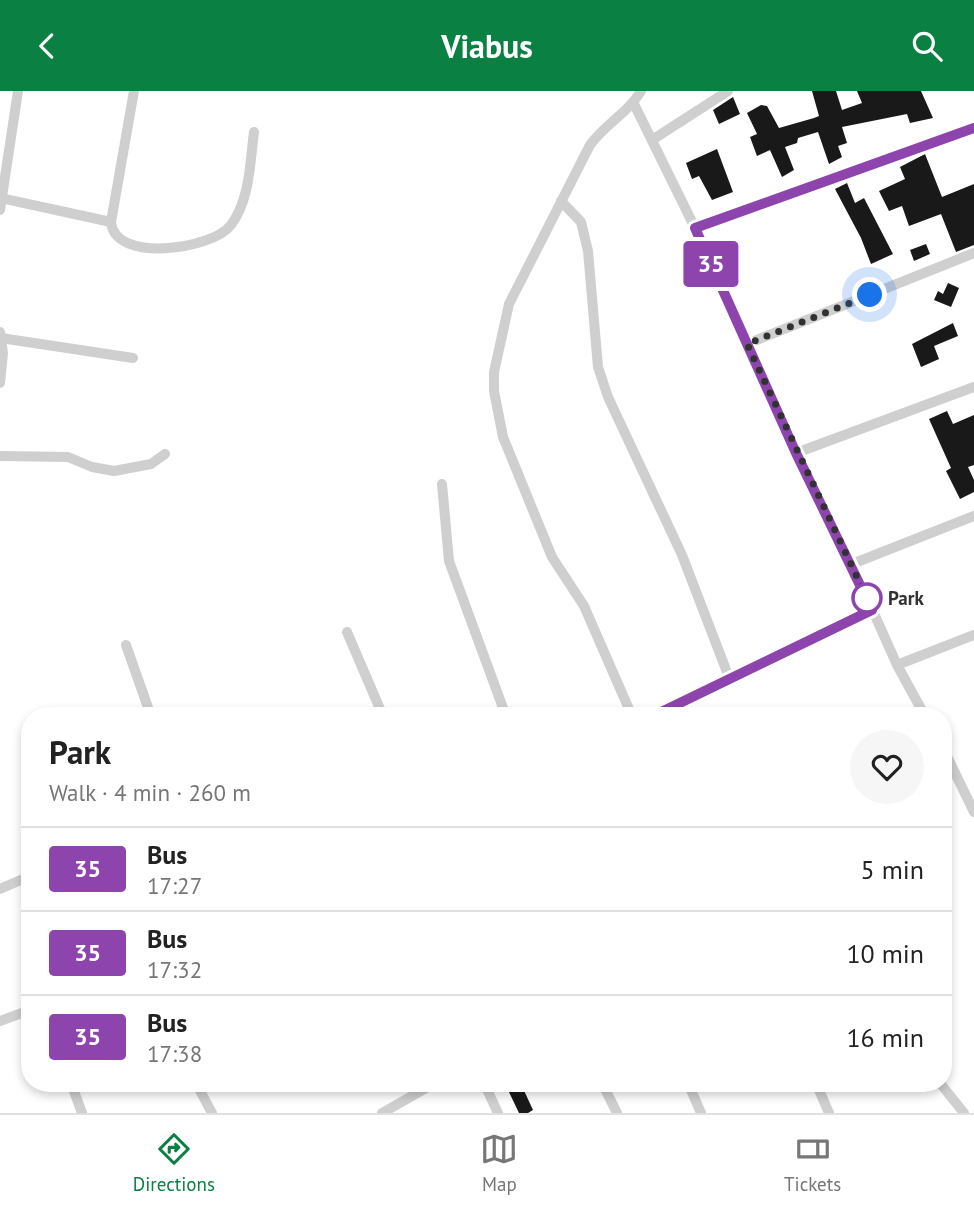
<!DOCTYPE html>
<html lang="en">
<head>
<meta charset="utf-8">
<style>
	:root { --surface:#fff; --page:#f6f6f6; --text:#222; --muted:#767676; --line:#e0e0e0; --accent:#0b8043 }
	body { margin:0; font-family:"PT Sans",sans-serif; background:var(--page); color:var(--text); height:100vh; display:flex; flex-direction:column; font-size:26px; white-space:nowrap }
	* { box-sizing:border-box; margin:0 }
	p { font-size:23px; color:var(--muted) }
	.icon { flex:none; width:38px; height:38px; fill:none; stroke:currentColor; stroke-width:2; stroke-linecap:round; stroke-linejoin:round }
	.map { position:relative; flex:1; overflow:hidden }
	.drawer { position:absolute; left:21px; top:616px; width:931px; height:385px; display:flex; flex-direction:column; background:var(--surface); border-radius:28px; box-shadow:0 4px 10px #0003 }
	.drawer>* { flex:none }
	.badge { padding:0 14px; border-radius:5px; font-size:24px; line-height:46px }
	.you { position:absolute; width:35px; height:35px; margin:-18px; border:5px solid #fff; border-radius:50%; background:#1a73e8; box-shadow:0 0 0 10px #1a73e833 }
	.map>.badge { position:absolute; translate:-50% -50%; box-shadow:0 0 0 4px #fff }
	.round { display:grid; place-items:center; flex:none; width:74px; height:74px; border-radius:37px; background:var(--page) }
	.head { display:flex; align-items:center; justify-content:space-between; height:119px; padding:0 28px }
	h1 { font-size:33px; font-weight:600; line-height:52px }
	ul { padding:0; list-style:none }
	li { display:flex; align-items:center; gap:21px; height:84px; padding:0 28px; border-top:2px solid var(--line) }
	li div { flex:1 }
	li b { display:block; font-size:26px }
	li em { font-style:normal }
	li .badge { min-width:77px; font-weight:700; text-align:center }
	header { display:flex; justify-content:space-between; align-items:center; height:91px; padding:0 28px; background:var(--accent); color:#fff; font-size:32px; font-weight:600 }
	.tab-bar { display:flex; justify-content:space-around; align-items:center; height:98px; border-top:2px solid var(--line); background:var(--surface); font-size:19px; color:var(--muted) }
	.tab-bar a { display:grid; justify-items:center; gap:4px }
	.tab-bar .active { color:var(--accent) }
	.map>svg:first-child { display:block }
</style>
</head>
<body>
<header><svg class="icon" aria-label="back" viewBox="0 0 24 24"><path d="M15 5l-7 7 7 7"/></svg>Viabus<svg class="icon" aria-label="search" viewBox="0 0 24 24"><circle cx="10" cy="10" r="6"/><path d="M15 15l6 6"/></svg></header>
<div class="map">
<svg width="974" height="1022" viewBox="0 0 974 1022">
	<rect width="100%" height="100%" fill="#fff"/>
	<g fill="#191919">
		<path d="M812 0H836L842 19 862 12 857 0H921L933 27 910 32 907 23 842 36 847 52 838 55 842 66 829 73 818 41 798 47 797 52 785 56 794 79 782 86 770 59 757 65 750 46 757 43 747 22 761 14 767 15 779 37 814 27 819 25Z"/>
		<path d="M733 6 740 23 719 33 713 19Z"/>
		<path d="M717 58 733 101 712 109 699 85 692 88 686 72Z"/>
		<path d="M925 63 942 106 974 93V154L956 161 941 123 909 135 902 115 889 120 879 100 905 88 900 76Z"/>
		<path d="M847 92 855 112 864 107 893 163 871 173 861 147 835 98Z"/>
		<path d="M926 153 930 163 914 170 910 159Z"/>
		<path d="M948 192 959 197 951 216 934 209 938 200 943 203Z"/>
		<path d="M953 232 958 245 934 255 939 268 921 276 912 253Z"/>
		<path d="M947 320 953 333 974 324V374L968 376 974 389V401L960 408 946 380 951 377 929 328Z"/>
		<path d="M521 993 533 1019 528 1022H519L508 999Z"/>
	</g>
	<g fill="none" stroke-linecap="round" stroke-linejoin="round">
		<g stroke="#cfcfcf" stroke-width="10">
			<path d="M134 0 111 131C114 172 212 159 231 134 250 109 250 71 254 41"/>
			<path d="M634 13 695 137 796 362 852 473 897 574 925 625"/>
			<path d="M652 49 728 0"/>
			<path d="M0 107 111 131"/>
			<path d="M561 110 581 131 588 160 598 276 608 306 682 464 730 589"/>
			<path d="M0 119 18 0"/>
			<path d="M695 137 974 37"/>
			<path d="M0 241 3 262 0 292"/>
			<path d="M1 247 133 267"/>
			<path d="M747 253 974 162"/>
			<path d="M796 362 974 296"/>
			<path d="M0 365 68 366 92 376 114 380 151 373 165 363"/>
			<path d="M442 393 449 470 506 625"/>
			<path d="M852 473 974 425"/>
			<path d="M347 541 383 625"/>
			<path d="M126 554 151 625"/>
			<path d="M897 574 974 544"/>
			<path d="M632 625 584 515 552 466 503 346 494 300V281L509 213 590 54C605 33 628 22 641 0"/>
			<path d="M653 625 872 519"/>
			<path d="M943 657 974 721"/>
			<path d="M0 798 30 785"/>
			<path d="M0 930 30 919"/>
			<path d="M71 992 82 1022"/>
			<path d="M196 992 212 1022"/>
			<path d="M484 992 498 1022"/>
			<path d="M602 992 617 1022"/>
			<path d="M688 992 701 1022"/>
			<path d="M816 992 829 1022"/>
			<path d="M940 992 964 1022"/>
			<path d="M382 1022 435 992"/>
		</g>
	</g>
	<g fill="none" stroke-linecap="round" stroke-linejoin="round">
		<defs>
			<path id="line" d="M653 625 872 519 796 362 695 137 974 37"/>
		</defs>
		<use href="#line" stroke="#fff" stroke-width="16"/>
		<use href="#line" stroke="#8e44ad" stroke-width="10"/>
		<path stroke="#323232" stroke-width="7" stroke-dasharray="0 12.6" d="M867 507 747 253 870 204"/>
	</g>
	<circle fill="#fff" stroke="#8e44ad" stroke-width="3.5" cx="867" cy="507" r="14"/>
	<g text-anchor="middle" stroke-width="7" stroke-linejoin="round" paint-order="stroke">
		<g font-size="19" font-weight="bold" fill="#323232" stroke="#fff" text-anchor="start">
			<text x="888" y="514">Park</text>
		</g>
	</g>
</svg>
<div class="you" style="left:870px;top:204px"></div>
<b class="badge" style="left:711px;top:173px;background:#8e44ad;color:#fff">35</b>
<section class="drawer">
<div class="head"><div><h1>Park</h1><p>Walk · 4 min · 260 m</p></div><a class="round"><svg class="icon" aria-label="heart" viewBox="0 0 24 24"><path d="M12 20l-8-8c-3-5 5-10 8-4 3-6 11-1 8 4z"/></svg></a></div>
<ul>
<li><span class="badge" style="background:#8e44ad;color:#fff">35</span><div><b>Bus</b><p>17:27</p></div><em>5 min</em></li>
<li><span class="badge" style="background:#8e44ad;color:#fff">35</span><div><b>Bus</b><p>17:32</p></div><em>10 min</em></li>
<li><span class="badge" style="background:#8e44ad;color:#fff">35</span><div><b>Bus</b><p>17:38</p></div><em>16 min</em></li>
</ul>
</section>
</div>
<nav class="tab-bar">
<a class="active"><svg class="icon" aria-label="directions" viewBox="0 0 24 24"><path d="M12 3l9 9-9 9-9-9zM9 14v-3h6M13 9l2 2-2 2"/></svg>Directions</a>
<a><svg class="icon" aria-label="map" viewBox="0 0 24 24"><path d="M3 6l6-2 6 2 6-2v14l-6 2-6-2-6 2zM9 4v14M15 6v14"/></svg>Map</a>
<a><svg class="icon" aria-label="tickets" viewBox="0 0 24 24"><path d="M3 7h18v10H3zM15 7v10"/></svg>Tickets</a>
</nav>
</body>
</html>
